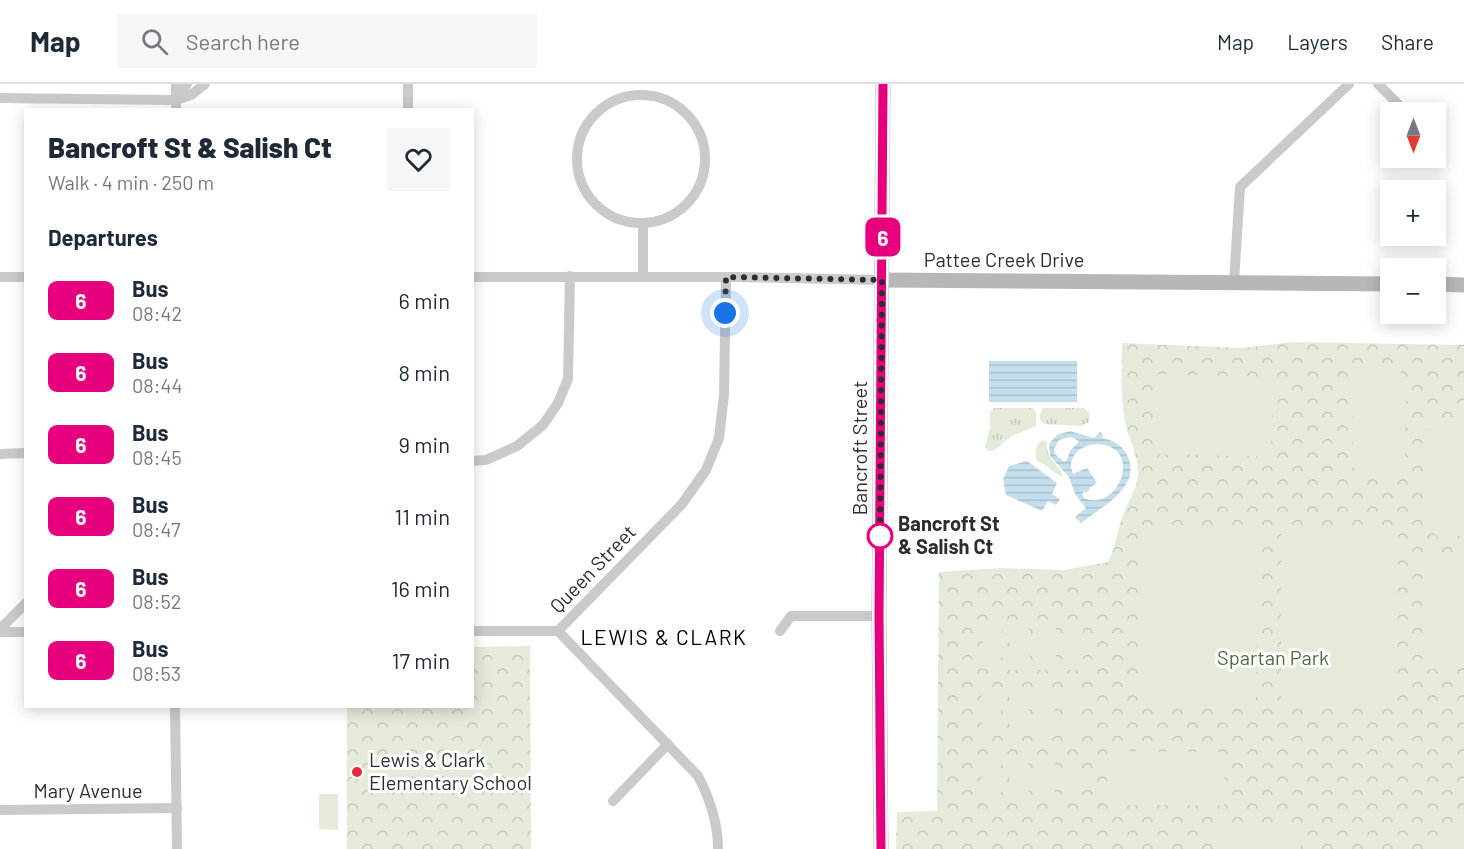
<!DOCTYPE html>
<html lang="en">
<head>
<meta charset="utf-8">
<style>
	:root { --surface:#fff; --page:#f6f6f7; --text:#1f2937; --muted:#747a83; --line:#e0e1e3 }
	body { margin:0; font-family:Barlow,sans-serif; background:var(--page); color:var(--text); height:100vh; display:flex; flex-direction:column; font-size:22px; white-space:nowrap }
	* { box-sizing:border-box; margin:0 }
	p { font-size:20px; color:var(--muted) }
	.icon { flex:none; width:33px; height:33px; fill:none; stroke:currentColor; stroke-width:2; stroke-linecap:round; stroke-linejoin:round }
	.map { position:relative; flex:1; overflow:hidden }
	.drawer { position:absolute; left:24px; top:24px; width:450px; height:600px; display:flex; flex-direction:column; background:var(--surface); border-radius:0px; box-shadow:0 3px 15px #0003 }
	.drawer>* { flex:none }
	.badge { padding:0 12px; border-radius:9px; font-size:21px; line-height:39px }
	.needle { width:39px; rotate:180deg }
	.buttons { position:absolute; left:1380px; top:18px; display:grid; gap:12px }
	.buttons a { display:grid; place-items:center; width:66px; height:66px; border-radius:0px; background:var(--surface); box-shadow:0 3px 15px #0003; font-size:30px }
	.you { position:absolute; width:30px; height:30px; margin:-15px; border:4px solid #fff; border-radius:50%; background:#1a73e8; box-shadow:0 0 0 9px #1a73e833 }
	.map>.badge { position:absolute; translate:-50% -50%; box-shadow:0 0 0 3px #fff }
	h2 { padding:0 24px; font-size:22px; line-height:54px }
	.round { display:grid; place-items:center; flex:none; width:63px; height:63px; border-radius:0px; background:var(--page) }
	.summary { display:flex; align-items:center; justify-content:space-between; height:102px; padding:0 24px }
	h1 { font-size:28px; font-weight:800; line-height:45px }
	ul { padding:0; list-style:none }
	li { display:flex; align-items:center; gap:18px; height:72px; padding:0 24px }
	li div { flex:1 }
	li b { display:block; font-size:22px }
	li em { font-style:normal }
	li .badge { min-width:66px; font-weight:700; text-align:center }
	header { display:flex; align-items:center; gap:36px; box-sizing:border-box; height:84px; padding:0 30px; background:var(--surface); border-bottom:2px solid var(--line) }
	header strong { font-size:28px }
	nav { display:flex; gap:33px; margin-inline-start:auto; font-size:21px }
	.search { width:420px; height:54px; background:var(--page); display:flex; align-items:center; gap:15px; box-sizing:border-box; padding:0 21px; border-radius:0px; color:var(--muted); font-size:22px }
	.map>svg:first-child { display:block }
</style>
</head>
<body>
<header>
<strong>Map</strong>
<div class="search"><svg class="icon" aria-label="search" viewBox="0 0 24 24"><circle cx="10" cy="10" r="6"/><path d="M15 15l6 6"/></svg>Search here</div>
<nav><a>Map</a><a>Layers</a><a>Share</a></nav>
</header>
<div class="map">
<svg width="1464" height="765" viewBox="0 0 1464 765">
	<defs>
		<pattern id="grass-tufts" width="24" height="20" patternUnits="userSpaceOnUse" patternTransform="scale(1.5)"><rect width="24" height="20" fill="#e4ebda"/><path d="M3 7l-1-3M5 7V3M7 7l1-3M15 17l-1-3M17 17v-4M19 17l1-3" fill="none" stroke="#c4cabb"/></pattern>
		<pattern id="park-crowns" width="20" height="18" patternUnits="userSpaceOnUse" patternTransform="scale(1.5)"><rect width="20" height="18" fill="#e4ebda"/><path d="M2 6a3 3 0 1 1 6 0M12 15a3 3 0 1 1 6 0" fill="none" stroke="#c4cabb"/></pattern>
		<pattern id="water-rules" width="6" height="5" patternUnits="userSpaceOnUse" patternTransform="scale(1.5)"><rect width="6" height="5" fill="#c5deec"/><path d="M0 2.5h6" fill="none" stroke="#aabfcb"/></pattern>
	</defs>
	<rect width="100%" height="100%" fill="#fff"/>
	<g fill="url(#grass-tufts)">
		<path d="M994 324H1032L1036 328V342L1012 352 993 367H988L985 362 990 344V328Z"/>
		<path d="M1043 324H1084L1089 328V338L1081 342 1044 340C1038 336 1039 330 1043 324Z"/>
		<path d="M1044 356 1047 359C1045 376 1060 379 1063 393 1054 390 1043 378 1037 377 1034 367 1035 360 1044 356Z"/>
	</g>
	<g fill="url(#park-crowns)">
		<path d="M1292 258 1464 261V765H896L897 728 937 727 939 488 1002 484 1064 486 1108 478C1115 464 1117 449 1122 434 1127 419 1139 403 1138 386 1137 370 1130 357 1126 342 1120 315 1122 286 1122 259L1243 264Z"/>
		<path d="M530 562 531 765H347V623L472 622 473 563Z"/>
	</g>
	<g fill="#e4ebda">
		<path d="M1390 282 1400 286 1406 295 1405 383 1399 392 1358 391 1353 382 1352 291 1362 283Z"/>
		<path d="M1158 290 1273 293 1271 373 1156 370Z"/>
		<path d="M1428 333H1443L1464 336V452L1437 453 1424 439Z"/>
		<path d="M1281 441H1398L1397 617H1281Z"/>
		<path d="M1141 442 1259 444 1256 622 1138 620Z"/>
		<path d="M1435 470H1464V583L1422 586 1423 482Z"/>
		<path d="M983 543 1002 544 1001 586 982 585Z"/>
		<path d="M1010 543 1029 544V586H1009Z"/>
		<path d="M1037 544H1056V586H1036Z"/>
		<rect x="1064" y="544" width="19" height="42"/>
		<rect x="982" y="608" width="19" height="42"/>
		<path d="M1009 608H1029L1028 650H1009Z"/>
		<rect x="1036" y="608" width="19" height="42"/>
		<path d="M1063 608 1082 609V651L1063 650Z"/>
		<path d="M1107 667 1224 668V721H1107Z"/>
		<path d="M981 673H1001V714H982Z"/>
		<path d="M1009 673H1028L1029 714H1009Z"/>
		<rect x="1036" y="673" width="19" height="41"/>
		<path d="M1063 673H1082V715L1062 714Z"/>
		<path d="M319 710H338V746L319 745Z"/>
		<path d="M1464 739V765H1442V756H1451Z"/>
		<path d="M1215 740 1301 742V765H1215Z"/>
	</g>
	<g fill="url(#water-rules)" fill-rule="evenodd">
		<rect x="989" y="277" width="88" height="41"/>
		<path d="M1070 347 1094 354 1100 348 1103 350 1102 354C1113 356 1124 362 1128 373 1141 404 1101 423 1081 439L1075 433 1086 424 1075 410 1069 393 1050 372 1049 360 1057 351ZM1071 353 1079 357 1070 367 1067 376 1064 378 1055 370 1054 365 1059 356ZM1095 360C1145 360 1120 429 1084 414L1082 410 1084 407 1086 409 1089 406V404L1097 399 1087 384 1073 390C1066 373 1080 362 1095 360Z"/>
		<path d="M1027 377 1057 399 1052 410 1060 415 1056 421 1048 417 1042 427 1006 411 1003 395 1009 382Z"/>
	</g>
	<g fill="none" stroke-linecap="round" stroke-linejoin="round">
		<g stroke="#cacaca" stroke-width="10">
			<path d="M176 0V26"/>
			<path d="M408 0V26"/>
			<path d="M1378 0 1406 28"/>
			<circle cx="641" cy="75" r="64"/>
			<path d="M0 14 176 16 191 11 205 0"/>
			<path d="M176 16 187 0"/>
			<path d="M643 192V140"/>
			<path d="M0 193H26"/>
			<path d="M472 193H737L882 196"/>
			<path d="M1234 198 1240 103 1349 0"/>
			<path d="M0 370 26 369"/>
			<path d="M472 377 486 376 517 362 543 341 558 319 568 295 570 192"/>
			<path d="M0 545 26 519"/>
			<path d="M472 547H558"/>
			<path d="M558 547 682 420 706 386 719 354 724 311 726 193"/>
			<path d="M558 547 698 692C710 715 718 738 718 765"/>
			<path d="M780 547 791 532H879"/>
			<path d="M0 548H26"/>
			<path d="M175 622 177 765"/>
			<path d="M613 717 668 660"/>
			<path d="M0 726 177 724"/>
		</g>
		<g stroke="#b7b7b7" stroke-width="15">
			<path d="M882 196 1390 200"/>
			<path d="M1436 200 1464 201"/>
			<path d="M881 765 879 532 883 0"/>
		</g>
	</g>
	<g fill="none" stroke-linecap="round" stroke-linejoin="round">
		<defs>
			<path id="line" d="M881 765 879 532 883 0"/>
		</defs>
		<use href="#line" stroke="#fff" stroke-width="14"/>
		<use href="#line" stroke="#e6007e" stroke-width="9"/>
		<path stroke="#2d2d2d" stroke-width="6" stroke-dasharray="0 10.8" d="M725 229 726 193 882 196 880 452"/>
	</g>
	<circle fill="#fff" stroke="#e6007e" stroke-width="3" cx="880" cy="452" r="12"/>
	<circle fill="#ea293e" stroke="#fff" stroke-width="2" cx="357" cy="688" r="6"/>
	<g text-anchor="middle" stroke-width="6" stroke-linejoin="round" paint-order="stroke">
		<g font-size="20" fill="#2d2d2d" stroke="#fff">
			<text x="1004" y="183">Pattee Creek Drive</text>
			<text transform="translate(860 364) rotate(-90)" y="7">Bancroft Street</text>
			<text transform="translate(593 485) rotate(-46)" y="7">Queen Street</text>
			<text x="88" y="714">Mary Avenue</text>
		</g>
		<g font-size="20" font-weight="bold" fill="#2d2d2d" stroke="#fff" text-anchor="start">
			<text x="898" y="447">Bancroft St<tspan x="898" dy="23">&amp; Salish Ct</tspan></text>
		</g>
		<g font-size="20" fill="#526a39" stroke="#fff">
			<text x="1273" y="581">Spartan Park</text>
		</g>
		<g font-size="20" fill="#2d2d2d" stroke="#fff" text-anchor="start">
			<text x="369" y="683">Lewis &amp; Clark<tspan x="369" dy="23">Elementary School</tspan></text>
		</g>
		<g font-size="21" letter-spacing="1.5" fill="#000" stroke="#fff">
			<text x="664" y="561">LEWIS &amp; CLARK</text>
		</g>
	</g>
</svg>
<div class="buttons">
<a><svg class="needle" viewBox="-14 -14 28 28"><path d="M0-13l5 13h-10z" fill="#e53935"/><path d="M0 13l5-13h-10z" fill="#747a83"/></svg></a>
<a>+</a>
<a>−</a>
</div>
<div class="you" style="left:725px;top:229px"></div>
<b class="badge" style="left:883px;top:153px;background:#e6007e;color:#fff">6</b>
<section class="drawer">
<div class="summary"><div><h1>Bancroft St &amp; Salish Ct</h1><p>Walk · 4 min · 250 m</p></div><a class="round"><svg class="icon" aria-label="heart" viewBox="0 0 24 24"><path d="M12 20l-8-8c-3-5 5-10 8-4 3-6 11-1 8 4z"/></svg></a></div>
<h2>Departures</h2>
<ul>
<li><span class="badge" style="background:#e6007e;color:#fff">6</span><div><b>Bus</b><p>08:42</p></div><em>6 min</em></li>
<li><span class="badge" style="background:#e6007e;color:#fff">6</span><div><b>Bus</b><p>08:44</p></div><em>8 min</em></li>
<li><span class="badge" style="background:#e6007e;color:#fff">6</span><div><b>Bus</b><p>08:45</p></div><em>9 min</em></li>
<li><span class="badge" style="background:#e6007e;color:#fff">6</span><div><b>Bus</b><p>08:47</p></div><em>11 min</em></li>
<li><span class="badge" style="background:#e6007e;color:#fff">6</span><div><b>Bus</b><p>08:52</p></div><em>16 min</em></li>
<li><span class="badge" style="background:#e6007e;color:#fff">6</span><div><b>Bus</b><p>08:53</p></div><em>17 min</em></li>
</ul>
</section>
</div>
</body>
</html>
